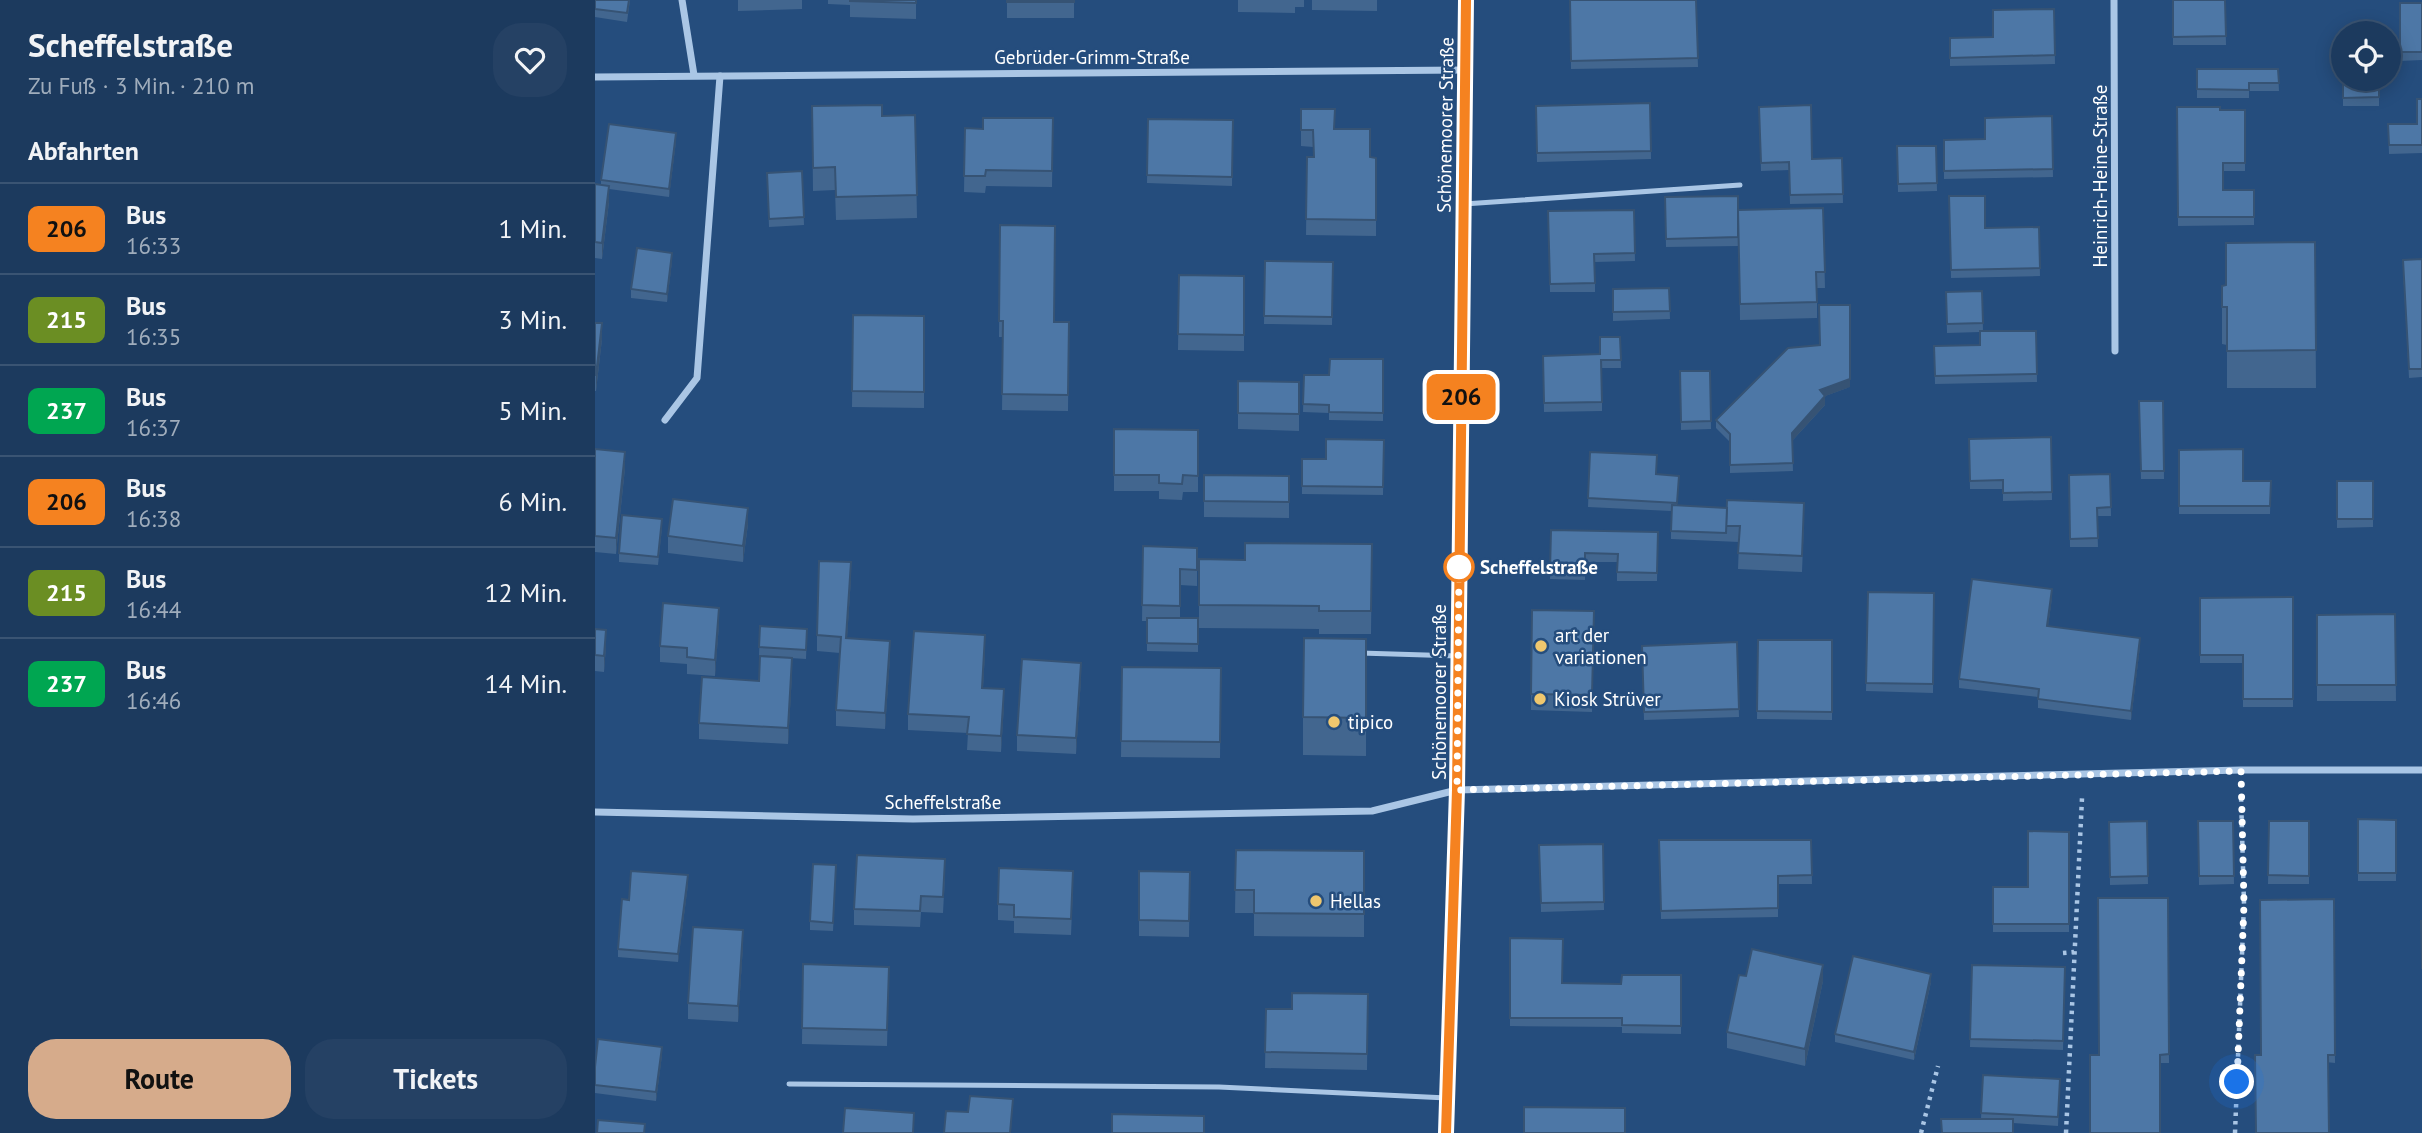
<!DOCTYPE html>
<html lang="de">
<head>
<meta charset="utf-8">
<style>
	:root { --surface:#1c3a5e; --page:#254164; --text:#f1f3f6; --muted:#a0adbc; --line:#3a5473; --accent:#d6ab8b }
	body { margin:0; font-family:"PT Sans",sans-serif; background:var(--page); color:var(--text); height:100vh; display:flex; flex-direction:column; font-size:26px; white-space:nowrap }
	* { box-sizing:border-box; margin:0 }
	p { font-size:23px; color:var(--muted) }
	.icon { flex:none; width:38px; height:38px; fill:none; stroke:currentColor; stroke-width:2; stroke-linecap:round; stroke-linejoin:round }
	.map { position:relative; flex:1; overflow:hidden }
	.panel { display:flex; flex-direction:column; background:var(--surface); width:595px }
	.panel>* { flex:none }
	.badge { padding:0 14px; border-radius:10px; font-size:24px; line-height:46px }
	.fabs { position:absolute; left:1736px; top:21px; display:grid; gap:14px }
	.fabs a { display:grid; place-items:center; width:70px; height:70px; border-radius:50%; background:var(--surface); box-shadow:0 4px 18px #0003,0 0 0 2px var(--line); font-size:35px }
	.you { position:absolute; width:35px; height:35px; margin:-18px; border:5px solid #fff; border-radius:50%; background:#1a73e8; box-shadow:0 0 0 10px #1a73e833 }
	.map>.badge { position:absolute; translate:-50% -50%; box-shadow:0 0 0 4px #fff }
	h2 { padding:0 28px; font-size:26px; line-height:63px }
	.round { display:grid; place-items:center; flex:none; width:74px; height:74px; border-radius:28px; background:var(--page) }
	.summary { display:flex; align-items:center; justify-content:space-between; height:119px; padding:0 28px }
	h1 { font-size:33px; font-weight:800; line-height:52px }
	.action { display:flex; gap:14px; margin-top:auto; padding:14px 28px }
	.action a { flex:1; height:80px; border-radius:28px; background:var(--accent); color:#111; font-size:28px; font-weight:800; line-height:80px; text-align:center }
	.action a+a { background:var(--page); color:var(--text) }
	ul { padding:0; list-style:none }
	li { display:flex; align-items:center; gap:21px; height:91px; padding:0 28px; border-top:2px solid var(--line) }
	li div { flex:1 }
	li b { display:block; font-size:26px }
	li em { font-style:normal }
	li .badge { min-width:77px; font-weight:700; text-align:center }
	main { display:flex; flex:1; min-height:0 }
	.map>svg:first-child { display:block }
</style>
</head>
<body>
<main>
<section class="panel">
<div class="summary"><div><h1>Scheffelstraße</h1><p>Zu Fuß · 3 Min. · 210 m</p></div><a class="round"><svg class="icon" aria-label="heart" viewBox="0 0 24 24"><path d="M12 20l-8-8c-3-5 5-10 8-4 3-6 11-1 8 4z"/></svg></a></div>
<h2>Abfahrten</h2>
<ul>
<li><span class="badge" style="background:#f58220;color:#111">206</span><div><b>Bus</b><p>16:33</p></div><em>1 Min.</em></li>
<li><span class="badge" style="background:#6b8e23;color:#fff">215</span><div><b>Bus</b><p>16:35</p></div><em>3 Min.</em></li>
<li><span class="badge" style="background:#00a651;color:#fff">237</span><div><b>Bus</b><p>16:37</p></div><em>5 Min.</em></li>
<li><span class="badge" style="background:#f58220;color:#111">206</span><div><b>Bus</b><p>16:38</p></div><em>6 Min.</em></li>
<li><span class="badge" style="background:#6b8e23;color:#fff">215</span><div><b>Bus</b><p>16:44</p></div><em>12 Min.</em></li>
<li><span class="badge" style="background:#00a651;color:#fff">237</span><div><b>Bus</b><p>16:46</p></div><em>14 Min.</em></li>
</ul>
<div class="action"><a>Route</a><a>Tickets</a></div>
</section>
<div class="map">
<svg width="1827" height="1133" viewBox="0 0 1827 1133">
	<rect width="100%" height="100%" fill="#254d7d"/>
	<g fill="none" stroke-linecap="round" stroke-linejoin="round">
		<g stroke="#aac6e5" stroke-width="4.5" stroke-dasharray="3.5 5" stroke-linecap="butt">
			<path d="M1468 953 1479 952"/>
			<path d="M1326 1133 1343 1066"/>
			<path d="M1471 1133 1487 798"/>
			<path d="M1640 1133 1649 904 1646 795"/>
		</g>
		<g stroke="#aac6e5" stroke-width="5">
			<path d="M869 204 1145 185"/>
			<path d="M765 653 863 656"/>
			<path d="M194 1084 624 1087 852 1098"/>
		</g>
		<g stroke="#aac6e5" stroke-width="7">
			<path d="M87 0 99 75"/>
			<path d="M1519 0 1520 351"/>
			<path d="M0 77 870 70"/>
			<path d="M70 420 102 378 125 76"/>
			<path d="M0 812 318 819 777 811 862 790 1646 770H1827"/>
		</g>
		<path stroke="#aac6e5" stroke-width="12" d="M851 1133 862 790 871 0"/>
	</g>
	<g fill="#42668f">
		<path d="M0 0H35L32 22 0 17Z"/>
		<path d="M143 0H207V9L143 11Z"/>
		<path d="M233 0H321V19L255 17V5L233 4Z"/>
		<rect x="412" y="0" width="67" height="18"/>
		<path d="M643 0H709V7H700V13L643 12Z"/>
		<path d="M717 0H782V11L717 10Z"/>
		<path d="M975 0H1101L1103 67 976 69Z"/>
		<path d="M1578 0H1630L1631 45H1578Z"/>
		<path d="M1805 3H1827V60L1805 61Z"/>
		<path d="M1459 9 1460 64 1355 66V38L1398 37Z"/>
		<path d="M1602 69H1683L1684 91H1654V98H1602Z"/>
		<rect x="1748" y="79" width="36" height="27"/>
		<path d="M1827 99V153L1794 154 1793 124H1822Z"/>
		<path d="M1055 103 1056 159 942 162 941 106Z"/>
		<path d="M217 106 287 116 320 115 322 218 241 220 240 190 218 191Z"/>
		<path d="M1164 107 1217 159 1247 158 1248 203 1195 204 1194 170 1166 171Z"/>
		<path d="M1582 107 1625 110H1650V171H1628V190H1659V225L1583 226Z"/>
		<path d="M706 109 740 129 775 157 781 158V236L711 235 712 157H719L718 147 706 146Z"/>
		<path d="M1457 116 1458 177 1349 179V140L1390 139Z"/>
		<path d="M458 118 457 187 391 186 390 193 369 192 370 128 388 129Z"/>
		<path d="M553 119 638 120 637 186 552 183Z"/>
		<path d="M81 141 74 197 14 189V202L7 259 0 258V184L6 185V180Z"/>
		<path d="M1302 146H1341L1342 191 1303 192Z"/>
		<path d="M207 171 209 225 174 227 172 173Z"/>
		<path d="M1354 196 1390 228 1444 227 1445 276 1356 278Z"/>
		<path d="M1070 197 1143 212 1228 208 1230 288H1222V318L1145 320 1144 246 1071 247Z"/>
		<path d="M1039 210 1040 261 1000 262V292H955L953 211Z"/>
		<path d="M405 225 459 322H474L473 411 407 410 408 337H404Z"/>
		<path d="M1720 242 1721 388H1632V345L1627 344V286L1631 285Z"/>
		<path d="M1827 259V377L1814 378 1808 269Z"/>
		<path d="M77 261 72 302 36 298V289Z"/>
		<path d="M670 261 738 262 737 325 669 324Z"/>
		<path d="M584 275 649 276V351L583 350Z"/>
		<path d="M1074 288 1075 319 1018 321V289Z"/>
		<path d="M1387 291 1388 331H1441L1442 382 1340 384 1339 346 1385 345V332L1352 333 1351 292Z"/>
		<path d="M258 315 329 316V408L257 407Z"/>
		<path d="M0 323 7 339 1 391H0Z"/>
		<path d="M1025 337 1026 368H1007V411L949 412 948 356 1005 354Z"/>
		<path d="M788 359V421L734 420V413L708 412 709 375H734Z"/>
		<path d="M1085 371H1115L1116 429 1086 430Z"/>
		<path d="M643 381 704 382V431L643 429Z"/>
		<path d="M1255 387 1230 396V405L1197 441 1198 471 1135 473V442L1121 428V420Z"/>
		<path d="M1544 401H1568L1569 479H1546Z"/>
		<path d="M519 429 603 430V492H588L587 500 564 499V491H519Z"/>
		<path d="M1456 437 1457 500 1408 501V489H1375L1374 439Z"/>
		<path d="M789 440 788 495 707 494V459H731Z"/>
		<path d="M0 449 30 468 21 554 0 552Z"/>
		<path d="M1584 450 1648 481H1676L1675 514H1584Z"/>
		<path d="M995 452 1061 474 1084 476 1082 506 1209 520 1207 572 1143 569 1144 542 1076 539V511L993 507Z"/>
		<path d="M1515 474 1516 516H1502L1503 547H1475L1474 475Z"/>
		<path d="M609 475 694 476V518L609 517Z"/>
		<path d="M1742 481H1778V527L1742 528Z"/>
		<path d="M153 524 148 562 73 553V536Z"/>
		<path d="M67 527 63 565 24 562V553Z"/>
		<path d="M956 530 1063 532 1062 581H1022V562H990V580L955 579Z"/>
		<path d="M777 544 776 634H724V629L604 628V559L650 560Z"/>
		<path d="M548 546 602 548V586L585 585V618H603V652L552 651V621H547Z"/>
		<path d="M256 578 252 638 295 657 290 729 241 726V710L245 653 222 651V635Z"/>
		<path d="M1273 592 1339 593 1338 693 1271 691Z"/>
		<path d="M1698 597V707H1648V663H1605V598Z"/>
		<path d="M1457 598 1453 626 1545 646 1536 720 1443 708V697L1364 688V679Z"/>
		<path d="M937 610 999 611 997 712 936 710Z"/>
		<path d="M1800 614 1801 701H1722V615Z"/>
		<path d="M124 624 120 676 92 674V664L65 662V646Z"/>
		<path d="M165 626 212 629 211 659 164 656Z"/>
		<path d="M0 629 11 646 9 672 0 671Z"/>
		<path d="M771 639V756L708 755V717Z"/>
		<path d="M1163 640H1237V720L1162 719Z"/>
		<path d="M1142 642 1144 717 1049 720 1047 646Z"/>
		<path d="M390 652 388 688 409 705 406 752 372 750 373 733 313 730V714Z"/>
		<path d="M527 667 626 668 625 758 526 757Z"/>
		<path d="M197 674 193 744 104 739V723L164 681Z"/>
		<path d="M486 679 481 754 422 751V735Z"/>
		<path d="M1763 819 1801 820V881H1763Z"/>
		<path d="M1552 821 1553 884 1515 885 1514 822Z"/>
		<path d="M1603 821H1638L1639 884 1604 885Z"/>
		<path d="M1674 821H1714V884H1673Z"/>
		<path d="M1474 832V932H1398V887H1433Z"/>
		<path d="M1064 840H1216L1217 884H1183V917L1066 919Z"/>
		<path d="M1008 844 1009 910 946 912 944 845Z"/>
		<path d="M641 850 769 851V937L659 936V913H640Z"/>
		<path d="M544 871 595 872 594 937 544 936Z"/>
		<path d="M241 873 238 931 215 930V921Z"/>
		<path d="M350 875 348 913 326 912 325 927 259 925V909Z"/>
		<path d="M93 884 83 962 23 957V949L34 900Z"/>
		<path d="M478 887 476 935 419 933V921L403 920V904Z"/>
		<path d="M1573 898 1574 1063H1565L1504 1055Z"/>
		<path d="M1739 899 1740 1063 1666 1055Z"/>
		<path d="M915 938 967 983 1026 984 1086 975V1034L1027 1033V1027L915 1026Z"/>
		<path d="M148 946 143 1022 93 1019V1003Z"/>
		<path d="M208 964 294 967 292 1046 207 1044Z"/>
		<path d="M1377 965 1470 967 1468 1050 1375 1047Z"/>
		<path d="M1228 981 1210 1066 1132 1048V1032Z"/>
		<path d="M1336 982 1319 1060 1240 1042V1034Z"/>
		<path d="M773 994 772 1070 670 1068 671 1009H697Z"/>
		<path d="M67 1055 61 1101 0 1093V1067Z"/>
		<path d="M1388 1075 1465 1079 1463 1126 1418 1123 1386 1119Z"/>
	</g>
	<g fill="#365374">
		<path d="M81 133V141L74 197V189Z"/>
		<path d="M14 186V202L7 259V243Z"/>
		<path d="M77 253V261L72 302V294Z"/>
		<path d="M7 323V339L1 391V375Z"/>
		<path d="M1255 379V387L1225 398V390Z"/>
		<path d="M1230 396V405L1197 441V433Z"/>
		<path d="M30 452V468L21 554V538Z"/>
		<path d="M153 508V524L148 562V546Z"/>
		<path d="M256 562V578L251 654V638Z"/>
		<path d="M1457 589V598L1452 634V626Z"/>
		<path d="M124 608V624L120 676V660Z"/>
		<path d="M11 630V646L9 672V656Z"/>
		<path d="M390 635V652L387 704V688Z"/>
		<path d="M1545 638V646L1536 720V711Z"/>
		<path d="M295 641V657L290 729V713Z"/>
		<path d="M197 658V674L193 744V728Z"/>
		<path d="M486 663V679L481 754V738Z"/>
		<path d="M409 689V705L406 752V736Z"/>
		<path d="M93 875V884L83 962V954Z"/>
		<path d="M148 930V946L143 1022V1006Z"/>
		<path d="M1228 965V981L1210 1066V1049Z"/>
		<path d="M1336 974V982L1319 1060V1052Z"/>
		<path d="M67 1047V1055L61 1101V1092Z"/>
		<path d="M418 1099 416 1133H415Z"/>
	</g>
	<g fill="#4d77a6" stroke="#365374" stroke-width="2">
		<path d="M0 0H34L32 13 0 9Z"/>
		<path d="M255 0H321V3L255 1Z"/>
		<rect x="412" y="0" width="67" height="2"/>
		<path d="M975 0H1101L1103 58 976 61Z"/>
		<path d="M1578 0H1630L1631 36 1578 37Z"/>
		<rect x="1805" y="3" width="22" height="49"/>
		<path d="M1459 9 1460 55 1355 58V38L1398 37V10Z"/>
		<path d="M1602 69H1683L1684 83H1654V90L1602 89Z"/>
		<path d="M1748 79H1784V97L1748 98Z"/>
		<path d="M1822 99H1827V145H1794L1793 124H1822Z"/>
		<path d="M1055 103 1056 151 942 153 941 106Z"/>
		<path d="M287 105V116L320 115 322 195 241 197 240 167 218 168 217 106Z"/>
		<path d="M1216 105 1217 159 1247 158 1248 194 1195 195 1194 162 1166 163 1164 107Z"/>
		<path d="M1582 107H1625V110H1650V163H1628V190H1659V217H1583Z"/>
		<path d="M706 109H740L739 129H775V157L781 158V220L711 219 712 157H719L718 130H706Z"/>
		<path d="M1457 116 1458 169 1349 171V140L1390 139V118Z"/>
		<path d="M388 118H458L457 171 391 170 390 176H369L370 128 388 129Z"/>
		<path d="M553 119 638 120 637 177 552 175Z"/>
		<path d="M14 124 81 133 74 189 6 180Z"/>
		<path d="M1302 146H1341L1342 183 1303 184Z"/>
		<path d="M207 171 209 217 174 219 172 173Z"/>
		<path d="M0 184 14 186 7 243 0 242Z"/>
		<path d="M1143 196V237L1071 239 1070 197Z"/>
		<path d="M1354 196H1390V228L1444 227 1445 268 1356 270Z"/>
		<path d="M1228 208 1230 272H1221L1222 302 1145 304 1143 210Z"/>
		<path d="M1039 210 1040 253 999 254 1000 283 955 284 953 211Z"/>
		<path d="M405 225 460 226 459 322H474L473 395 407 394 408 321H404Z"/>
		<path d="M1720 242 1721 350 1632 351V307H1627V286L1631 285V243Z"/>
		<path d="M42 248 77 253 72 294 36 289Z"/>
		<path d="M1827 259V369H1814L1808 260Z"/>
		<path d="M670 261 738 262 737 317 669 316Z"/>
		<path d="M584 275 649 276V335L583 334Z"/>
		<path d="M1074 288 1075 311 1018 312V289Z"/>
		<path d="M1387 291 1388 323 1352 324 1351 292Z"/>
		<path d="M1224 305H1255V379L1225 390 1230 396 1197 433 1198 463 1135 465V434L1121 420 1193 348 1225 345Z"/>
		<path d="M258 315 329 316V392L257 391Z"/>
		<path d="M0 323H7L1 375H0Z"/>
		<path d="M1385 331H1441L1442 374 1340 376 1339 346 1385 345Z"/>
		<path d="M1005 337H1025L1026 360H1006L1007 402 949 403 948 356 1005 354Z"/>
		<path d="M735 359H788V413L734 412V405L708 404 709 375H734Z"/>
		<path d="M1085 371H1115L1116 421 1086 422Z"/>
		<path d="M643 381 704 382V414L643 413Z"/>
		<path d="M1544 401H1568L1569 471H1546Z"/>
		<path d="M519 429 603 430V476L588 475 587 484 564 483V475H519Z"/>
		<path d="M1456 437 1457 492 1408 493V480L1375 481 1374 439Z"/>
		<path d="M731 439 789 440 788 487 707 486V459H731Z"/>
		<path d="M0 449 30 452 21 538 0 536Z"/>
		<path d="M1648 449V481H1676L1675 506H1584V450Z"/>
		<path d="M995 452 1062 455 1061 474 1084 476 1082 503 993 498Z"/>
		<path d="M1515 474 1516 507 1502 508 1503 538 1475 539 1474 475Z"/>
		<path d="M609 475 694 476V502L609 501Z"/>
		<rect x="1742" y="481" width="36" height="38"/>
		<path d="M78 499 153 508 148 546 73 536Z"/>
		<path d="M1132 500 1209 503 1207 556 1143 553 1145 526H1131Z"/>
		<path d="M1077 505 1132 508 1131 533 1076 531Z"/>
		<path d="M27 515 67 519 63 557 24 553Z"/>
		<path d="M956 530 1063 532 1062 573 1022 572 1023 554 990 553V571H955Z"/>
		<path d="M650 543 777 544 776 611H724V606L604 605V559L650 560Z"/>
		<path d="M548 546 602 548V570L585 569V606L547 605Z"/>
		<path d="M224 561 256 562 251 638 295 641 290 713 241 710 246 637 222 635Z"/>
		<path d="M1377 579 1457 589 1452 626 1545 638 1536 711 1443 699 1444 689 1364 679Z"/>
		<path d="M1273 592 1339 593 1338 684 1271 683Z"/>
		<path d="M1698 597V699H1648V655H1605V598Z"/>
		<path d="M68 603 124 608 120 660 92 657V648L65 646Z"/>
		<path d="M937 610 999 611 997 695 936 694Z"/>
		<path d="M1800 614 1801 685H1722V615Z"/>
		<path d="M552 618H603V644L552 643Z"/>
		<path d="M165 626 212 629 211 650 164 647Z"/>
		<path d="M0 629 11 630 9 656 0 655Z"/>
		<path d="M319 631 390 635 387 688 409 689 406 736 372 734 374 717 313 714Z"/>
		<path d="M709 638 771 639V718L708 717Z"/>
		<path d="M1163 640H1237V712L1162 711Z"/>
		<path d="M1142 642 1144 709 1049 712 1047 646Z"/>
		<path d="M165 656 197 658 193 728 104 723 107 677 164 681Z"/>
		<path d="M427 659 486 663 481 738 422 735Z"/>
		<path d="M527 667 626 668 625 742 526 741Z"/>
		<path d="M1763 819 1801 820V873H1763Z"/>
		<path d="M1552 821 1553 876 1515 877 1514 822Z"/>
		<path d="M1603 821H1638L1639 876H1604Z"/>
		<path d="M1674 821H1714V876L1673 875Z"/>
		<path d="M1433 831 1474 832V924H1398V887H1433Z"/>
		<path d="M1064 840H1216L1217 875 1183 876V908L1066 911Z"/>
		<path d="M1008 844 1009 902 946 903 944 845Z"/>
		<path d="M641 850 769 851V914L659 913V890H640Z"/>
		<path d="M262 855 350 859 348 897 326 896 325 911 259 909Z"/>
		<path d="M218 864 241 865 238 923 215 921Z"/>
		<path d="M404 868 478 871 476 919 419 917V905L403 904Z"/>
		<path d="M36 871 93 875 83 954 23 949 27 899 34 900Z"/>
		<path d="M544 871 595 872 594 921 544 920Z"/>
		<path d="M1503 898H1573L1574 1054 1565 1055V1133H1495V1055H1504Z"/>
		<path d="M1739 899 1740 1055H1733L1734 1133H1661L1660 1055H1666L1665 900Z"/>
		<path d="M1826 921H1827V969Z"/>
		<path d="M98 927 148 930 143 1006 93 1003Z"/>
		<path d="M915 938 968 939 967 983 1026 984 1027 975H1086V1026L1027 1025V1018H915Z"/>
		<path d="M1157 949 1228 965 1210 1049 1132 1032 1144 975 1151 976Z"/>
		<path d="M1258 956 1336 974 1319 1052 1240 1034Z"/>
		<path d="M208 964 294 967 292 1030 207 1028Z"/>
		<path d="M1377 965 1470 967 1468 1041 1375 1039Z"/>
		<path d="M697 993 773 994 772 1054 670 1052 671 1009H697Z"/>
		<path d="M3 1039 67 1047 61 1092 0 1085V1067Z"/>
		<path d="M1388 1075 1465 1079 1463 1117 1386 1113Z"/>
		<path d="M375 1096 418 1099 415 1133H349L351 1111 373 1112Z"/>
		<path d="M929 1107 1030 1108V1133H929Z"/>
		<path d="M250 1108 319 1113 318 1133H248Z"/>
		<path d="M517 1114 609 1116V1133H517Z"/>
		<path d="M1346 1119H1418V1133H1347Z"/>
		<path d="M3 1120 50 1124 49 1133H2Z"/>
	</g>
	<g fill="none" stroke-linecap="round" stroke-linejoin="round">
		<defs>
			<path id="line" d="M851 1133 862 790 871 0"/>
		</defs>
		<use href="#line" stroke="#fff" stroke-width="16"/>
		<use href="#line" stroke="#f58220" stroke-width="10"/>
		<path stroke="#fff" stroke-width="7" stroke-dasharray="0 12.6" d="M864 567 862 790 1646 771 1649 904 1642 1082"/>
	</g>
	<circle fill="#fff" stroke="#f58220" stroke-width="3.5" cx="864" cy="567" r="14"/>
	<g fill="#efc76e" stroke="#254d7d" stroke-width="2.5">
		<circle cx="946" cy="646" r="7"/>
		<circle cx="945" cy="699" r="7"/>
		<circle cx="739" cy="722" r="7"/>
		<circle cx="721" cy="901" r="7"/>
	</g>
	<g text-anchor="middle" stroke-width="5" stroke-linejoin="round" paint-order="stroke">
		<g font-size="19" fill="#fff" stroke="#254d7d">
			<text x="497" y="64">Gebrüder-Grimm-Straße</text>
			<text transform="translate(850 125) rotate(-89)" y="7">Schönemoorer Straße</text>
			<text transform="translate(1505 176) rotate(-90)" y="7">Heinrich-Heine-Straße</text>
			<text transform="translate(844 692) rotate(-90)" y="7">Schönemoorer Straße</text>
			<text x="348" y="809">Scheffelstraße</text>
		</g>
		<g font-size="19" font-weight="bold" fill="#fff" stroke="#254d7d" text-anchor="start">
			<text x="885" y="574">Scheffelstraße</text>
		</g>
		<g font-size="19" fill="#fff" stroke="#254d7d" text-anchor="start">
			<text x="960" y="642">art der<tspan x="960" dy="22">variationen</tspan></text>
			<text x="959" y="706">Kiosk Strüver</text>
			<text x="753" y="729">tipico</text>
			<text x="735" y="908">Hellas</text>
		</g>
	</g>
</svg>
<div class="fabs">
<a><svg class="icon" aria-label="locate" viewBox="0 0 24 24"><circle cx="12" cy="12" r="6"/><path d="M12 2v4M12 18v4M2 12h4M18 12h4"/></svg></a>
</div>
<div class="you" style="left:1642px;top:1082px"></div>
<b class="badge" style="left:866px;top:397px;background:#f58220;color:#111">206</b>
</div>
</main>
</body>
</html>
